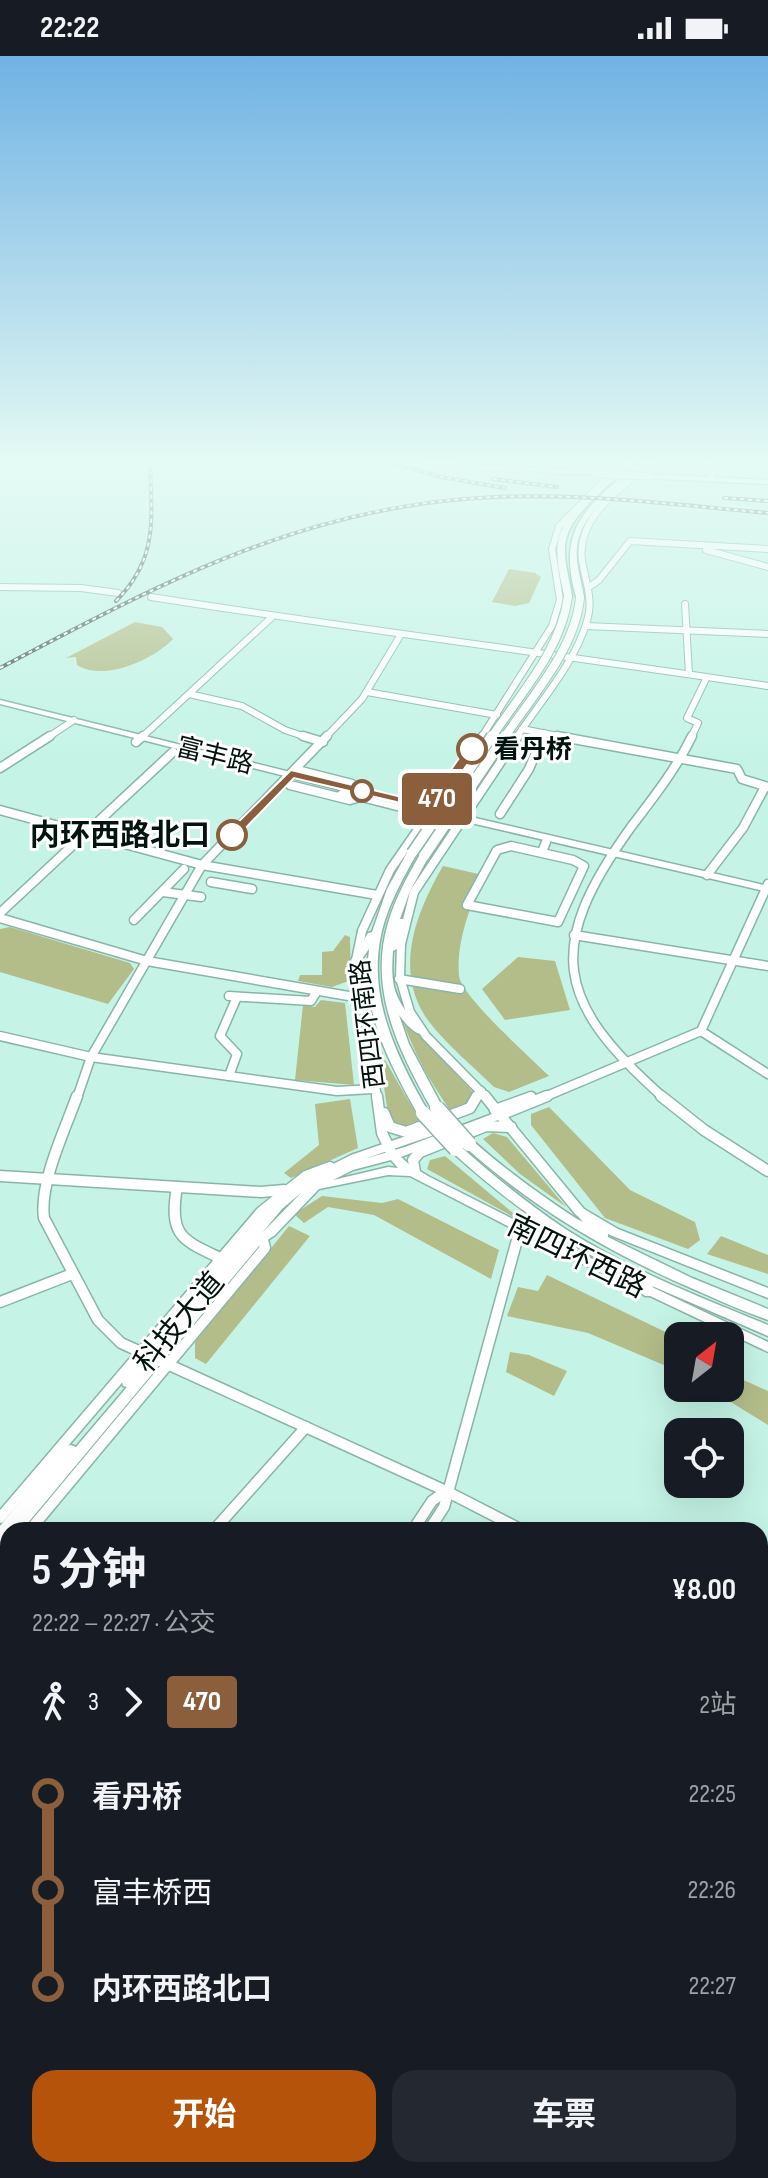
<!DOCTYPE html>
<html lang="zh">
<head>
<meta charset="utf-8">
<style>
	:root { --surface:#171b24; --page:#242831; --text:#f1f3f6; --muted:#9ea1a6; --accent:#b45309 }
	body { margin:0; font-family:"Sofia Sans Condensed","Noto Sans SC",sans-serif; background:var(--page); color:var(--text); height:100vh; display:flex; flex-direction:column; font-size:30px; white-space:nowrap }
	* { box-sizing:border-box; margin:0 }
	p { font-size:26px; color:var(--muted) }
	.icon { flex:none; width:44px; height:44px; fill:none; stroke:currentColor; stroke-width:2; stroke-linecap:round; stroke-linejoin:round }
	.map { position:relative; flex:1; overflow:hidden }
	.drawer { position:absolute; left:0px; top:1466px; width:768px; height:656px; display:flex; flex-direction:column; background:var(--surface); border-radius:24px 24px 0 0; box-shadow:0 8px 32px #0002 }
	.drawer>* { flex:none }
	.badge { padding:0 16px; border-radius:6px; font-size:28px; line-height:52px }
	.needle { width:52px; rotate:31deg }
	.controls { position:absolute; left:664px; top:1266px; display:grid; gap:16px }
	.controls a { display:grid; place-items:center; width:80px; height:80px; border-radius:16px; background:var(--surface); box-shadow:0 8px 32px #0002; font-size:40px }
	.map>.badge { position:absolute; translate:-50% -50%; box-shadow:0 0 0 4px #fff }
	.legs { display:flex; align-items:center; gap:12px; height:88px; padding:0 32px; font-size:26px }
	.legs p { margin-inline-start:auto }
	.summary { display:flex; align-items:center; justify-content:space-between; height:136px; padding:0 32px }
	h1 { font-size:44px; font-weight:700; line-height:60px }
	.primary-button { display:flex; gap:16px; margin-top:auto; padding:16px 32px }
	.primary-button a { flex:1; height:92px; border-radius:24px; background:var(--accent); color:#fff; font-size:32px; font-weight:700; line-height:92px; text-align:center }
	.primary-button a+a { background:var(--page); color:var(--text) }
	ul { padding:0 32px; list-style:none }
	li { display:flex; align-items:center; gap:28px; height:96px; font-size:30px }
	li i { display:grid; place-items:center; width:12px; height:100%; margin:0 10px; background:currentColor }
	li i::after { content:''; width:20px; height:20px; margin:-10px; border:6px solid; border-radius:50%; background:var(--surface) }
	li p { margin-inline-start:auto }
	li:first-child i { background:linear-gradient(#0000 50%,currentColor 0) }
	li:last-child i { background:linear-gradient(currentColor 50%,#0000 0) }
	.status { display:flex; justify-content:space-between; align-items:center; height:56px; padding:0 40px; background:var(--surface); direction:ltr }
	.status svg { height:22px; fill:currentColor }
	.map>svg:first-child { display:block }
</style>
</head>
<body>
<div class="status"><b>22:22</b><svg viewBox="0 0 49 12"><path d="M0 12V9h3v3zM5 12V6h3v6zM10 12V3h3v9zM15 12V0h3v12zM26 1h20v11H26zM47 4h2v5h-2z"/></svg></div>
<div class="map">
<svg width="768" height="2122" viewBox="0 0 768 2122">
	<rect width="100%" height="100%" fill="#c5f4e7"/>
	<g fill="#b3bd89">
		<path d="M509 513 535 517 541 521 529 547 515 550 492 546Z"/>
		<path d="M135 566 162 571 173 583C153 604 104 626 77 609L76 601 66 602Z"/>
		<path d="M443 810 483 819C471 850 456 885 459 920 461 940 532 1003 549 1020L509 1036 494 1031C473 1010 441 984 425 960 394 911 417 855 443 810Z"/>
		<path d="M10 871 130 907 134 913 108 948 0 916V873Z"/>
		<path d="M345 879 350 881 351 924 332 931 298 925 300 919H322V896L333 895Z"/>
		<path d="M518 901 555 905 570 954 505 964 482 933Z"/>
		<path d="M321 944 345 947 354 1029 295 1024 303 949 315 951Z"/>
		<path d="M399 953 407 966 473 1036 468 1048 450 1054C428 1023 410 990 399 953Z"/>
		<path d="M370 961 385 1004 420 1065 405 1071 389 1065 384 1031 375 1013Z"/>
		<path d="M350 1043 358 1092 291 1122 284 1117 319 1089 315 1048Z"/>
		<path d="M549 1051 630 1134 695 1166 700 1184 688 1193 605 1162 531 1069V1058Z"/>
		<path d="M493 1077 507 1081 566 1151 520 1118 483 1083Z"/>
		<path d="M445 1100 526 1168 427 1113 430 1104Z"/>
		<path d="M322 1140 382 1147 398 1143 499 1194 491 1223 374 1159 328 1151 304 1167 294 1158Z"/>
		<path d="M289 1170 310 1180 206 1308 195 1302V1286Z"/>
		<path d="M721 1180 768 1199V1218L707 1198Z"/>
		<path d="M547 1219 678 1282V1315L588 1277 507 1260 518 1231 538 1235Z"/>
		<path d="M510 1296 529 1299 567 1315 554 1340 506 1316Z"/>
		<path d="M730 1318 768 1335V1369L708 1332H730Z"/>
		<path d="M768 1763V1853L760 1870V1783Z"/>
		<path d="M23 2114H119L114 2122H18Z"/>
	</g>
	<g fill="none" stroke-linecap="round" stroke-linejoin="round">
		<path fill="#5daede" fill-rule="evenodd" d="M621 2114H640L637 2122H618Z"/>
		<defs>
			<g id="minor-far3">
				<path d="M697 403 711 410 712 421"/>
				<path d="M421 404 468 411 525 413"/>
				<path d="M573 416 587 403"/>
				<path d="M706 494 768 511"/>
				<path d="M0 531 81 532 118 537"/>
				<path d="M589 531 599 524 630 485 768 493"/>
				<path d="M151 541C356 573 562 599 768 630"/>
				<path d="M685 548 689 618"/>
				<path d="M586 570 768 578"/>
				<path d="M367 636 497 659"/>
				<path d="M189 638 242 650 285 674 309 682"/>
				<path d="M522 673 568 682"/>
				<path d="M47 682 74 664"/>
				<path d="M141 682 272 561"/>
				<path d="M325 682 362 643 400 580"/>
				<path d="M481 682 552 570 560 544 552 493 559 470 627 403"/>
				<path d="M516 682C540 646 575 607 587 565 594 544 585 525 582 504 576 459 625 430 654 403"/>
				<path d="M542 682 544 677"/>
				<path d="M691 682 698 667 687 662 705 625"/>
			</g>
			<g id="minor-far2">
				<path d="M303 680 323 686"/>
				<path d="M557 680 737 713 742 723 768 731"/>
				<path d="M136 686 143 680"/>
				<path d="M0 712 50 680"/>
				<path d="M291 718 301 715 352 728 355 733"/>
				<path d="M285 724 290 729 350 744 357 742"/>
				<path d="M0 754 202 809 377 839"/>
				<path d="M500 758 529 713 543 680"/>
				<path d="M511 790 573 804 584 810 558 866 467 849 497 794Z"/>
				<path d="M542 796 546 786"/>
				<path d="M707 819 743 772 765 731"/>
				<path d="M211 826 252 833"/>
				<path d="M163 836 201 841"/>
				<path d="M0 857 173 696"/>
				<path d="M0 862 147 905 360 942"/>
				<path d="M134 864 184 813"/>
				<path d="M574 879 768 910"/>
				<path d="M399 923 460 933"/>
				<path d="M229 940 311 945 317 935"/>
				<path d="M701 975 768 1018"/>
				<path d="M0 980 91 1001 337 1035 373 1033"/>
				<path d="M229 1020 237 998 220 980 237 941"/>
				<path d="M77 1042 91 1001 202 809 327 680"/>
				<path d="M377 1042 356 904 362 875 390 814 483 680"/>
				<path d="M476 1042 481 1035"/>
				<path d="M487 1042 426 980 410 956 400 922 401 888 414 836 518 680"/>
				<path d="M527 1042 531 1041"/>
				<path d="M542 1042 701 975 768 828"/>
				<path d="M664 1042C554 945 545 891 631 771 653 742 676 713 692 680"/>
			</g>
			<g id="minor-far1">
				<path d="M77 1040C65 1074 39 1127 44 1162L98 1264 121 1287 446 1435 522 1474"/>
				<path d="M377 1040 382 1077 391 1096"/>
				<path d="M485 1040 500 1059 547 1040"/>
				<path d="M661 1040 704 1074 768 1115"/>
				<path d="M495 1054 531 1041"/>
				<path d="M384 1057 390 1071 406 1076 470 1052 477 1040"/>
				<path d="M415 1116 413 1104 420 1096 486 1070 511 1071"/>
				<path d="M0 1120 261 1136 284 1134"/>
				<path d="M177 1131C168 1183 184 1184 226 1205"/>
				<path d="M0 1246 72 1218"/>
				<path d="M0 1462 261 1156 306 1120 330 1111"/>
				<path d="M30 1474 265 1192 263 1184"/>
				<path d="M214 1474 306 1371"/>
				<path d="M413 1474 432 1445 446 1435"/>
				<path d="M429 1474 444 1451 520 1173"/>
				<path d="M0 1511 8 1501"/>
			</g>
			<g id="minor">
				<path d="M0 1534 8 1538"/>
				<path d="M0 1553 8 1557"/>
				<path d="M760 1597 768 1601"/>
				<path d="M0 1752 8 1742"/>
				<path d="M0 1961 8 1967"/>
				<path d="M0 2094 8 2081"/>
				<path d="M220 2114 232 2122"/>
				<path d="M0 2120 8 2108"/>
				<path d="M514 2122 517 2114"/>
			</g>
			<g id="major">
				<path d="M491 403H502L532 412 586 414 596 403H603L593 414 600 415V417C566 420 524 418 491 403Z"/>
				<path d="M677 403H684L669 419 768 424V428L663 423 649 422 646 420 649 418 662 419Z"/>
				<path d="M0 644 471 761 768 830V836L471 767 0 648Z"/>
				<path d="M341 734 435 758 436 760 432 763 338 739 337 737Z"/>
				<path d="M500 1055 504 1056 584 1153 618 1173 768 1232V1242L610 1179 576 1159 498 1064 401 1101 410 1109 428 1120 578 1196 768 1286V1296L570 1202 410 1120 388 1119 319 1133 275 1179 259 1190 22 1474H8V1480L0 1486V1470L66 1390 71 1389 76 1391 127 1331 123 1330 122 1326 123 1322 274 1147 292 1131 311 1119 351 1099 438 1069H446L448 1072 446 1075 364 1103 405 1091ZM391 1104 398 1112 388 1111 333 1124 353 1114ZM302 1136 262 1177 282 1153Z"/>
				<path d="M768 1613V1637L765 1643 760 1645V1621L763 1615Z"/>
				<path d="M768 1662V1685L765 1690 760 1692V1669L763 1664Z"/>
				<path d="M760 1920 768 1924V1942L760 1938Z"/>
				<path d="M760 1947 768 1951V1969L760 1965Z"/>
				<path d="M527 2114H545L542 2122H524Z"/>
				<path d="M553 2114H571L568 2122H550Z"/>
			</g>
			<g id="highway">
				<path d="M630 403H637C617 424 572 454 566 484 562 502 570 523 572 541L565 543C561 525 554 499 559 481 567 452 608 423 630 403Z"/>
				<path d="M642 403H649C625 428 581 453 577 491 575 508 582 526 584 542L577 544C554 467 590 450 642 403Z"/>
				<path d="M412 794 417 797C405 819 393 840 385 864 363 934 395 998 429 1057L423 1061 417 1057C396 1019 376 982 369 940L366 958 362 959 356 956 358 932 367 916 369 893 360 906H352L351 904 368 877 372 876 387 833 407 797Z"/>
				<path d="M424 797 429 800 410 835 400 863H407L408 865 399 892 393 895C391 923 392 939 411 961 416 966 421 969 426 974L420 978C411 975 404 966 399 959L409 988 443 1052 437 1056 431 1052C399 995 368 934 388 867 395 843 407 821 419 800Z"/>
				<path d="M469 1084 473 1085C506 1114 540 1139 577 1163L583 1166 574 1156 576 1153H584L608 1176V1181L692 1222 768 1253V1264C745 1256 722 1246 700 1236 611 1198 537 1155 465 1091L463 1088Z"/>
				<path d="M456 1089 460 1090C494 1120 529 1149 567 1174 630 1214 700 1241 768 1269V1280L652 1230 657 1236 655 1240H645L625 1224 623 1221 625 1218C560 1184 506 1145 452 1096L450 1093Z"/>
			</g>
		</defs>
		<use href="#minor-far3" stroke="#88b5a9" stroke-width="8"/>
		<use href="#minor-far2" stroke="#88b5a9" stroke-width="11"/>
		<use href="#minor-far1" stroke="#88b5a9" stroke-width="13"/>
		<use href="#minor" stroke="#88b5a9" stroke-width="16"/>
		<use href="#major" stroke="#88b5a9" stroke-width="3"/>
		<use href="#highway" stroke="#88b5a9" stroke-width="3"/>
		<use href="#minor-far3" stroke="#fff" stroke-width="6"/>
		<use href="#minor-far2" stroke="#fff" stroke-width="8"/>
		<use href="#minor-far1" stroke="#fff" stroke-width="10"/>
		<use href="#minor" stroke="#fff" stroke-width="13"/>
		<use href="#major" fill="#fff" fill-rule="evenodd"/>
		<use href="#highway" fill="#fff" fill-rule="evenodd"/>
		<defs>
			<g id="rail">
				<path d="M378 403 441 421 505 432"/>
				<path d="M493 423 557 431"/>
				<path d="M724 442 768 445"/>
				<path d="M116 545C160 501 151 460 150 403"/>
				<path d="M0 612C163 526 306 449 495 441 586 437 677 449 768 457"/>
			</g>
		</defs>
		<use href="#rail" stroke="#47625b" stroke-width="4"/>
		<use href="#rail" stroke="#fff" stroke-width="2" stroke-dasharray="4" stroke-linecap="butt"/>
		<defs>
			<path id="major-bridge" d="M597 418 649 420"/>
			<g id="highway-bridge-far2">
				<path d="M491 682C520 638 561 594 568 541"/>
				<path d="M504 682C532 640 575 593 580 542"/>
			</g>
			<g id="highway-bridge-far1">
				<path d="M412 797 492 680"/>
				<path d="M424 800 505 680"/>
			</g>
			<g id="highway-bridge">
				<path d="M437 1052 469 1088"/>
				<path d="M423 1057 456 1093"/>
			</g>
		</defs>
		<use href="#major-bridge" stroke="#88b5a9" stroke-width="9" stroke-linecap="butt"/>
		<use href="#highway-bridge-far2" stroke="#88b5a9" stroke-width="10" stroke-linecap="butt"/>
		<use href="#highway-bridge-far1" stroke="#88b5a9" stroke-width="13" stroke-linecap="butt"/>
		<use href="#highway-bridge" stroke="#88b5a9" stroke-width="17" stroke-linecap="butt"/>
		<use href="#major-bridge" stroke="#fff" stroke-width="7"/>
		<use href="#highway-bridge-far2" stroke="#fff" stroke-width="8"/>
		<use href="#highway-bridge-far1" stroke="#fff" stroke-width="10"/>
		<use href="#highway-bridge" stroke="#fff" stroke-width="14"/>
	</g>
	<linearGradient id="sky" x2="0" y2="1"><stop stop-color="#70b2e4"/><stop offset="0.58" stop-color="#e5faf4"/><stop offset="1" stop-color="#e5faf4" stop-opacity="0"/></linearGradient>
	<rect width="768" height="700" fill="url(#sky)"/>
	<path fill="#8b5e3c" stroke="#fff" stroke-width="2" d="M472 690 478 693 435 755 294 722 236 782 225 779 291 714 427 747 467 691Z"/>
	<g fill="#fff" stroke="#8b5e3c" stroke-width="4">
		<circle cx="472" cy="693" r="14"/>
		<circle cx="362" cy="735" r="10"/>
		<circle cx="232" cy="779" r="14"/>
	</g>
	<g text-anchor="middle" stroke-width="6" stroke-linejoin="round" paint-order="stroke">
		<g font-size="26" font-weight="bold" fill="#03130f" stroke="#fff" text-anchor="start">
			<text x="494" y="702">看丹桥</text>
		</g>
		<g font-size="26" fill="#03130f" stroke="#fff">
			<text transform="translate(215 699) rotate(14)" y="9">富丰路</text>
			<text transform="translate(367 968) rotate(-97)" y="9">西四环南路</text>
		</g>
		<g font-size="30" font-weight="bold" fill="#03130f" stroke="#fff" text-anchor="end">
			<text x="210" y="789">内环西路北口</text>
		</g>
		<g font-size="30" fill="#03130f" stroke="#fff">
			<text transform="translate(577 1200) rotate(26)" y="10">南四环西路</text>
			<text transform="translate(179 1266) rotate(-50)" y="10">科技大道</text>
		</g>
	</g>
</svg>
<div class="controls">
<a><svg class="needle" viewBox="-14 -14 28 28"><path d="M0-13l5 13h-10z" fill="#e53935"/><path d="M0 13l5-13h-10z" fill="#9ea1a6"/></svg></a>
<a><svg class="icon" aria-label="locate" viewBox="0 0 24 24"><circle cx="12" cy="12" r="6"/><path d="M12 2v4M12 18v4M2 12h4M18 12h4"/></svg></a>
</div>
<b class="badge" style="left:437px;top:743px;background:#8b5e3c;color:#fff">470</b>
<section class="drawer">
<div class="summary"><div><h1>5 分钟</h1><p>22:22 – 22:27 · 公交</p></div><b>¥8.00</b></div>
<div class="legs"><svg class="icon" aria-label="walk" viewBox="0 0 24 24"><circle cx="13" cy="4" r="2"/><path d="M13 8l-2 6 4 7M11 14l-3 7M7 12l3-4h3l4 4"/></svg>3<svg class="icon" aria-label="forward" viewBox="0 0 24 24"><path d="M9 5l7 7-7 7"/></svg><b class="badge" style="background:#8b5e3c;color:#fff">470</b><p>2站</p></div>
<ul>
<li><i style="color:#8b5e3c"></i><b>看丹桥</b><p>22:25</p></li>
<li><i style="color:#8b5e3c"></i><span>富丰桥西</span><p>22:26</p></li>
<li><i style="color:#8b5e3c"></i><b>内环西路北口</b><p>22:27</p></li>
</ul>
<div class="primary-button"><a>开始</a><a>车票</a></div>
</section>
</div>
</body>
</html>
